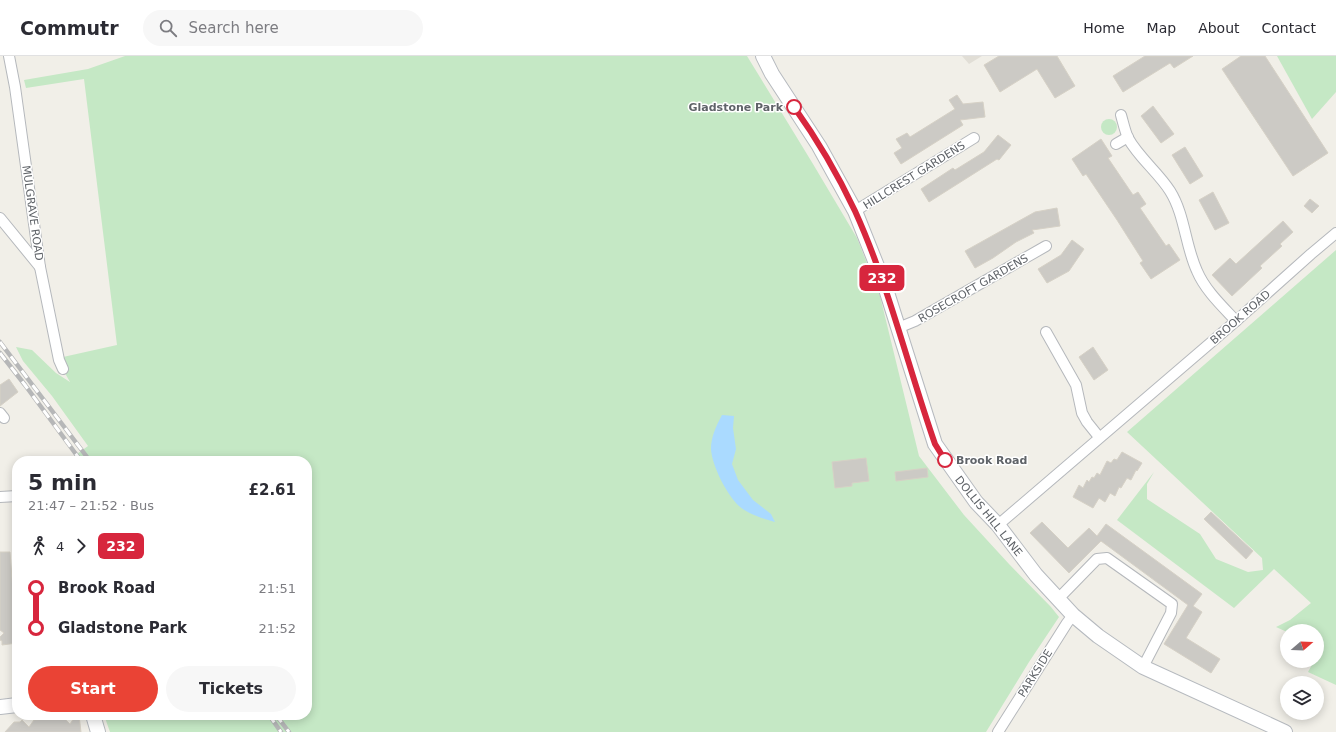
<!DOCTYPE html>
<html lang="en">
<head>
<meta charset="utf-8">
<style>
	:root { --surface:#fff; --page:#f7f7f7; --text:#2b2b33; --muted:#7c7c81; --line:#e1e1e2; --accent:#ea4335 }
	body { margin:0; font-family:"DejaVu Sans",sans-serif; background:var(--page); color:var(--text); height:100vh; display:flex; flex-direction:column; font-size:15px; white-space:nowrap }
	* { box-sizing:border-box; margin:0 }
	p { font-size:13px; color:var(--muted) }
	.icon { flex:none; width:22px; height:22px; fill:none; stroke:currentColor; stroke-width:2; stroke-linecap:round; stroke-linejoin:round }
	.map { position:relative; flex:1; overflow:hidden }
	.drawer { position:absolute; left:12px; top:400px; width:300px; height:264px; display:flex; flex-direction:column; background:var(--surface); border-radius:16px; box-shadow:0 2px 10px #0003 }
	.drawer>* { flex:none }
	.badge { padding:0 8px; border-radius:6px; font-size:14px; line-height:26px }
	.needle { width:26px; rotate:71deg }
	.controls { position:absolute; left:1280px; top:568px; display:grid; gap:8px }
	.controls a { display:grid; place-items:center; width:44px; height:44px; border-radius:50%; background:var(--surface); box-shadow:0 2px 10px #0003; font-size:20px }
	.map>.badge { position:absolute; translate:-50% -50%; box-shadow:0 0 0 2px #fff }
	.legs { display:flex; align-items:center; gap:6px; height:44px; padding:0 16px; font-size:13px }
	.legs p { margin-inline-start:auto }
	.head { display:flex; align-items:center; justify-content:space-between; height:68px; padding:0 16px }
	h1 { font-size:22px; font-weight:700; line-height:30px }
	.button { display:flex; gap:8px; margin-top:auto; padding:8px 16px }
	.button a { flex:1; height:46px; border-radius:24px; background:var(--accent); color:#fff; font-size:16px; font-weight:700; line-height:46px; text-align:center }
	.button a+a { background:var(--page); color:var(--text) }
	ul { padding:0 16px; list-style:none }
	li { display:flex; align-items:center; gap:14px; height:40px; font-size:15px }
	li i { display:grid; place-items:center; width:6px; height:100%; margin:0 5px; background:currentColor }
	li i::after { content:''; width:10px; height:10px; margin:-5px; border:3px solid; border-radius:50%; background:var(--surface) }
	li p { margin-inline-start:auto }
	li:first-child i { background:linear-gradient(#0000 50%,currentColor 0) }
	li:last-child i { background:linear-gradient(currentColor 50%,#0000 0) }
	header { display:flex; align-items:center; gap:24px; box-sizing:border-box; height:56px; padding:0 20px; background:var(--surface); border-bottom:1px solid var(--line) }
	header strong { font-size:19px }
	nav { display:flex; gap:22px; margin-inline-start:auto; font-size:14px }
	.search { width:280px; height:36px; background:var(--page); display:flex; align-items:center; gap:10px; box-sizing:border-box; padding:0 14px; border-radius:22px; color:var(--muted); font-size:15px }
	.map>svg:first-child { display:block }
</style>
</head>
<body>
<header>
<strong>Commutr</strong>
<div class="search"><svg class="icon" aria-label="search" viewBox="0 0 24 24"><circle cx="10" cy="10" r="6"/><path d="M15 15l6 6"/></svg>Search here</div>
<nav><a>Home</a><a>Map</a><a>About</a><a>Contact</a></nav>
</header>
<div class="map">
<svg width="1336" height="676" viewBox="0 0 1336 676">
	<rect width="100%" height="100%" fill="#f1efe8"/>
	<path fill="#e1ded6" d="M962 0H982L969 8Z"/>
	<g fill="#c5e8c5">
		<path d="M125 0H747L813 108 857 182 880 240 919 400 964 459 1009 508 1051 551 1059 561 1029 606 986 676H110L104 659H307V405H65L69 402 70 403 88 390 52 340 23 305 16 291 32 294 56 317 70 326 62 312 63 301 117 289 84 23 26 32 24 24 88 13Z"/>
		<path d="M1277 0H1336V36L1312 63Z"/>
		<circle cx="1109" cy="71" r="8"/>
		<path d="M1336 194V629L1308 616 1314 605H1317V599L1320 593 1317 592V575H1287V576L1276 571 1290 564 1311 547 1274 513 1234 552 1117 464 1154 416 1147 428V443L1200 478 1216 503 1248 516 1263 514 1262 502 1127 376Z"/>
	</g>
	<path fill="#aadaff" d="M722 359 734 360 733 372 736 393 732 408 738 424 753 444 771 458 775 466C766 464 746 457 739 450 727 439 712 410 711 393 711 381 716 370 722 359Z"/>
	<g fill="#cccac5" stroke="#d6d1c6">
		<path d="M999 0H1057L1075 30 1055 42 1037 13 1000 36 984 9Z"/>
		<path d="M1145 0H1193L1174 12 1170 7 1123 36 1113 20Z"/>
		<path d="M1241 0H1265L1328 97 1293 120 1222 13Z"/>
		<path d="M957 39 963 48 983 46 985 61 960 64 963 69 901 108 894 97 902 92 896 83 907 77 910 81 955 53 949 44Z"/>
		<path d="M1153 50 1174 78 1161 87 1141 60Z"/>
		<path d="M998 79 1011 89 999 104 997 103 929 146 921 133 953 112 955 114 984 96Z"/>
		<path d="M1101 83 1112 100 1108 102 1133 139 1138 136 1146 148 1140 152 1166 190 1169 188 1180 204 1151 223 1140 207 1143 205 1117 164 1086 118 1083 120 1072 103Z"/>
		<path d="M1185 91 1203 120 1190 128 1172 99Z"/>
		<path d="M1213 136 1229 167 1215 174 1199 144Z"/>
		<path d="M1310 143 1319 150 1312 157 1304 150Z"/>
		<path d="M1057 152 1060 170 1032 174 1034 177 1016 186 993 202 975 212 965 195 1035 156Z"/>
		<path d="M1283 165 1293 176 1280 188 1282 190 1260 210 1262 212 1232 240 1212 219 1230 202 1236 208Z"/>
		<path d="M1072 184 1084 193 1069 215 1047 227 1038 213 1061 199Z"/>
		<path d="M1093 291 1108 314 1094 324 1079 301Z"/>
		<path d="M9 323 18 336 0 350V329Z"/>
		<path d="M1122 396 1142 407 1137 415 1136 414 1131 424 1127 422 1121 432 1119 431 1115 440 1110 437 1105 446 1099 442 1093 452 1073 441 1079 429 1083 432 1087 424 1089 426 1092 421 1094 422 1097 417 1100 419 1107 405 1111 407 1114 403 1117 404Z"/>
		<path d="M866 402 869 425 852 427V430L835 432 832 406Z"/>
		<path d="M927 412 928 421 896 425 895 416Z"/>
		<path d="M1211 456 1253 495 1246 503 1204 463Z"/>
		<path d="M1042 466 1068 492 1089 472 1097 480 1106 468 1202 538 1193 550 1202 556 1186 582 1220 603 1211 617 1164 588 1188 549 1101 485 1069 517 1030 477Z"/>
		<path d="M0 496H10L17 587 2 589V585L0 584V581L4 577 0 574Z"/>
		<path d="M76 659H79L81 676H5L14 666H20L22 664 29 671 34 664 64 662 70 668Z"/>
	</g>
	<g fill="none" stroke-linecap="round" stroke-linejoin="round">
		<defs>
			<g id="street">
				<path d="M9 0 15 31 40 211 59 304 63 313"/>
				<path d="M1121 59C1123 66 1125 75 1128 82 1139 102 1158 116 1170 135 1185 159 1185 189 1197 215 1205 234 1222 250 1236 265"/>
				<path d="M1116 88 1128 81"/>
				<path d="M855 155 974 82"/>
				<path d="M0 162 40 211"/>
				<path d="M898 272 915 265 1046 190"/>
				<path d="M1046 276 1076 329 1082 357 1087 366 1099 381"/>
				<path d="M0 357 4 362"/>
				<path d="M0 441 17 440"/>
				<path d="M998 469 1236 265 1311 198 1336 177"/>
				<path d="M1058 543 1097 503 1107 502 1172 548 1171 557 1143 611"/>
				<path d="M998 676 1067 567 1073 559"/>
			</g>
			<g id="secondary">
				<path d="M763 0 772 18 819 90 855 155 885 230 935 388 976 446 998 469 1036 519 1073 559 1098 580 1143 611 1285 676"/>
				<path d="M0 651 17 649"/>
				<path d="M93 659 98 676"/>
			</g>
		</defs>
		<use href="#street" stroke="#b5b8bc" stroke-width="12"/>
		<use href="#secondary" stroke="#b6babf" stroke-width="16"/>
		<use href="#street" stroke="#fff" stroke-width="10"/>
		<use href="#secondary" stroke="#fff" stroke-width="14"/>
		<defs>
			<g id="rail">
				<path d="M0 286 90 405"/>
				<path d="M0 297 25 329 81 405"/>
				<path d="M269 659 281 676"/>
				<path d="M276 659 289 676"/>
			</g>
		</defs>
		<use href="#rail" stroke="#b6b7b8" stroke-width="4.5"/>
		<use href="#rail" stroke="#fff" stroke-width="3" stroke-dasharray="9" stroke-linecap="butt"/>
	</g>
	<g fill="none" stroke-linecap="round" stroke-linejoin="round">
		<defs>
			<path id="line-1" d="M794 51C817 83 838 119 855 155 889 230 908 311 935 388L945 404"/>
		</defs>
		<use href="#line-1" stroke="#fff" stroke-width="9"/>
		<use href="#line-1" stroke="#d7263d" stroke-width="6"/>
	</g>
	<g fill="#fff" stroke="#d7263d" stroke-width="2">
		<circle cx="794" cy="51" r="7"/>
		<circle cx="945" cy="404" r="7"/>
	</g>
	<g text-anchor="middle" stroke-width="3" stroke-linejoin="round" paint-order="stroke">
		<g font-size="11" font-weight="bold" fill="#5f6368" stroke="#fff" text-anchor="end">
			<text x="783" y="55">Gladstone Park</text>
			<text x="956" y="408" text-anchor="start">Brook Road</text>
		</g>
		<g font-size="11" fill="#5f6368" stroke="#fff">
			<text transform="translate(914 119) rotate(-32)" y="4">HILLCREST GARDENS</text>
			<text transform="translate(33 157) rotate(82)" y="4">MULGRAVE ROAD</text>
			<text transform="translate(973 232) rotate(-30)" y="4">ROSECROFT GARDENS</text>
			<text transform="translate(1240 261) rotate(-41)" y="4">BROOK ROAD</text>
			<text transform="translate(989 460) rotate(51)" y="4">DOLLIS HILL LANE</text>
			<text transform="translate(1035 617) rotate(-58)" y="4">PARKSIDE</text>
		</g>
	</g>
</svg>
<div class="controls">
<a><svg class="needle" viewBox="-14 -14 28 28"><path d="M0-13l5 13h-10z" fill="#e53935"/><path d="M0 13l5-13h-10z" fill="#7c7c81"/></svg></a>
<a><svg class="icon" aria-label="layers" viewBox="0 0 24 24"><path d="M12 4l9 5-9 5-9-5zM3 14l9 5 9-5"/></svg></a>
</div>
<b class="badge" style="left:882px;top:222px;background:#d7263d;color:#fff">232</b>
<section class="drawer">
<div class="head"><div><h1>5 min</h1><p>21:47 – 21:52 · Bus</p></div><b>£2.61</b></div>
<div class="legs"><svg class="icon" aria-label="walk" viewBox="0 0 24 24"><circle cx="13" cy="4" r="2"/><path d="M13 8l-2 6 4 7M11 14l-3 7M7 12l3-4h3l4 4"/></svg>4<svg class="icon" aria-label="forward" viewBox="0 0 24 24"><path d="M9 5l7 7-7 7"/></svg><b class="badge" style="background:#d7263d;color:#fff">232</b></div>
<ul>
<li><i style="color:#d7263d"></i><b>Brook Road</b><p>21:51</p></li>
<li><i style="color:#d7263d"></i><b>Gladstone Park</b><p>21:52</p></li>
</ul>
<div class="button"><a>Start</a><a>Tickets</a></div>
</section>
</div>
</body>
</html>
